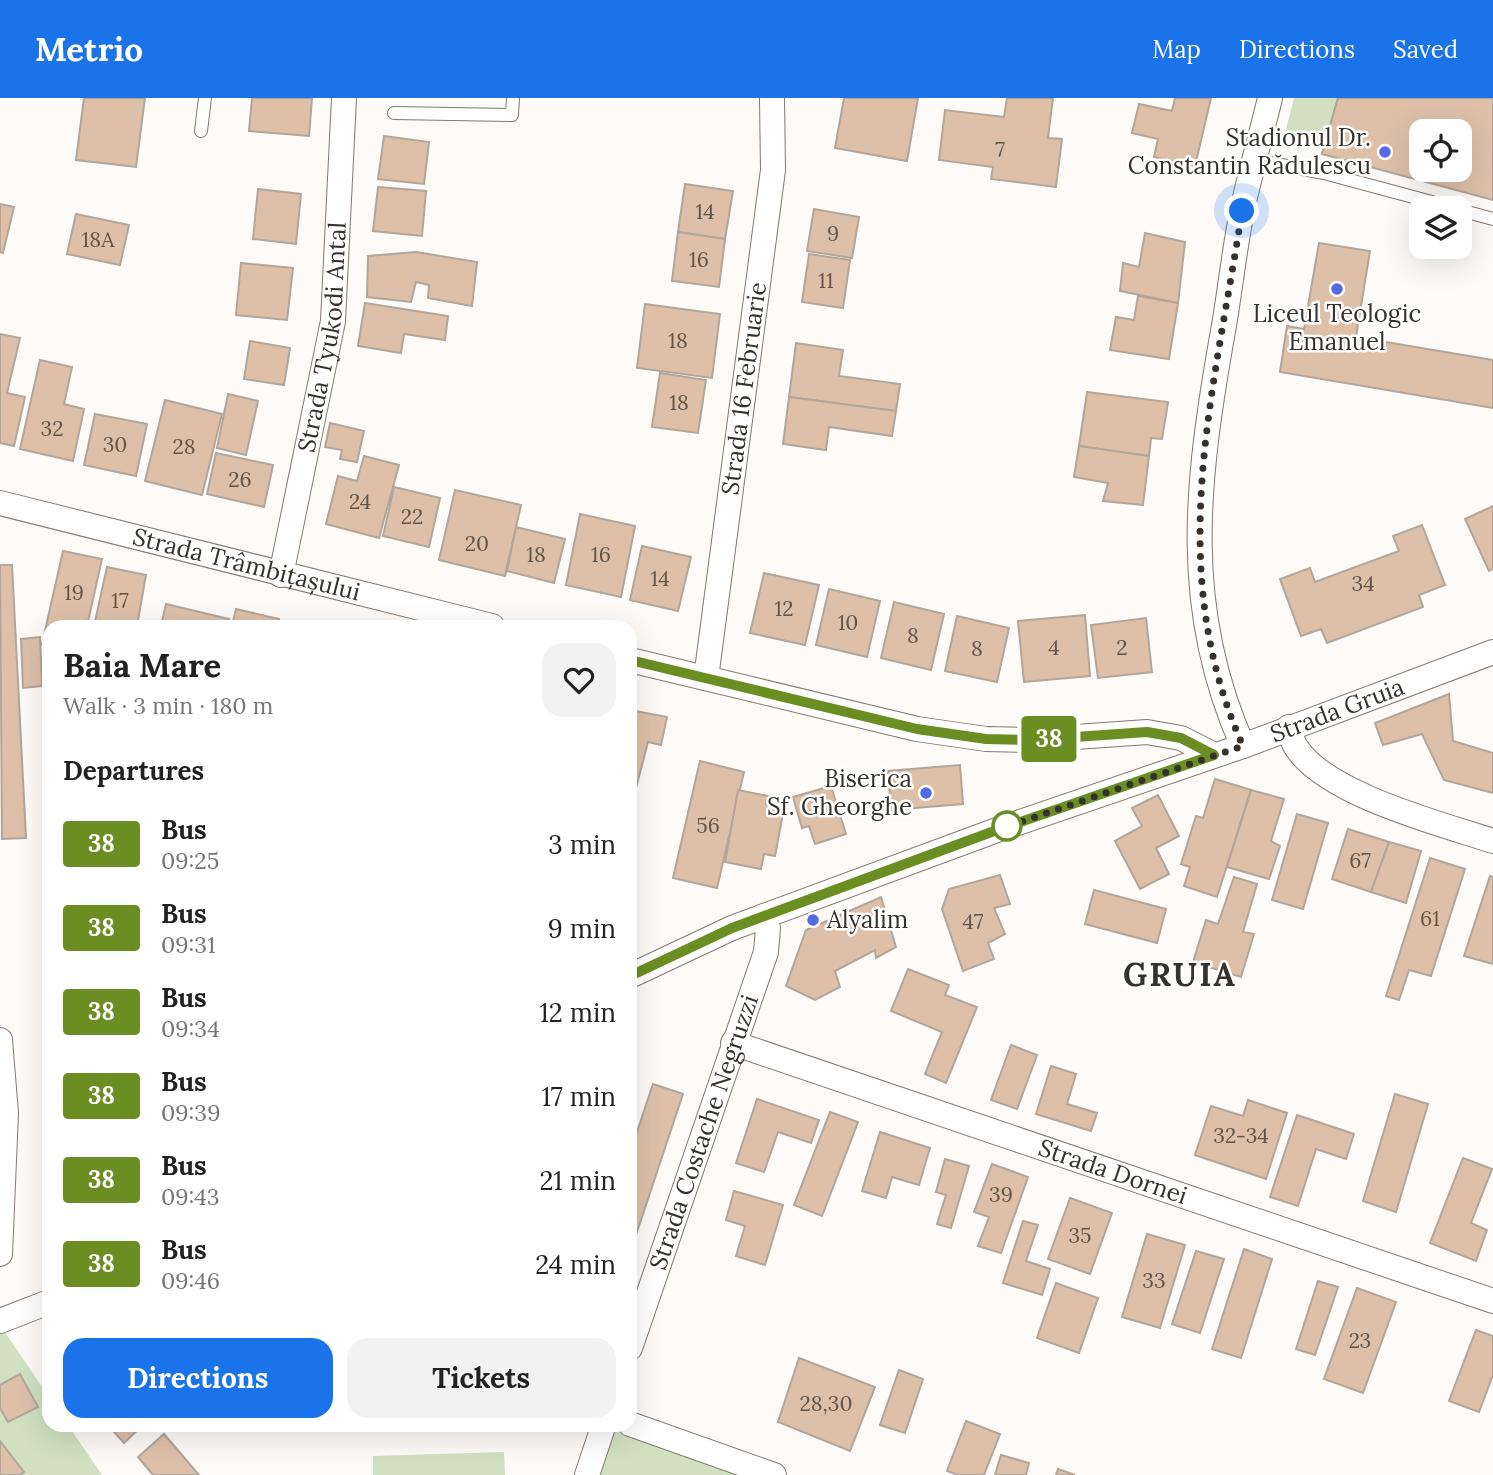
<!DOCTYPE html>
<html lang="en">
<head>
<meta charset="utf-8">
<style>
	:root { --surface:#fff; --page:#f2f2f2; --text:#222; --muted:#767676; --accent:#1a73e8 }
	body { margin:0; font-family:Lora,serif; background:var(--page); color:var(--text); height:100vh; display:flex; flex-direction:column; font-size:26px; white-space:nowrap }
	* { box-sizing:border-box; margin:0 }
	p { font-size:23px; color:var(--muted) }
	.icon { flex:none; width:38px; height:38px; fill:none; stroke:currentColor; stroke-width:2; stroke-linecap:round; stroke-linejoin:round }
	.map { position:relative; flex:1; overflow:hidden }
	.details { position:absolute; left:42px; top:522px; width:595px; height:812px; display:flex; flex-direction:column; background:var(--surface); border-radius:21px; box-shadow:0 7px 28px #0002 }
	.details>* { flex:none }
	.badge { padding:0 14px; border-radius:5px; font-size:24px; line-height:46px }
	.tools { position:absolute; left:1409px; top:21px; display:grid; gap:14px }
	.tools a { display:grid; place-items:center; width:63px; height:63px; border-radius:14px; background:var(--surface); box-shadow:0 7px 28px #0002; font-size:35px }
	.you { position:absolute; width:35px; height:35px; margin:-18px; border:5px solid #fff; border-radius:50%; background:#1a73e8; box-shadow:0 0 0 10px #1a73e833 }
	.map>.badge { position:absolute; translate:-50% -50%; box-shadow:0 0 0 4px #fff }
	h2 { padding:0 21px; font-size:26px; line-height:63px }
	.round { display:grid; place-items:center; flex:none; width:74px; height:74px; border-radius:21px; background:var(--page) }
	.headline { display:flex; align-items:center; justify-content:space-between; height:119px; padding:0 21px }
	h1 { font-size:33px; font-weight:700; line-height:52px }
	.action { display:flex; gap:14px; margin-top:auto; padding:14px 21px }
	.action a { flex:1; height:80px; border-radius:21px; background:var(--accent); color:#fff; font-size:28px; font-weight:700; line-height:80px; text-align:center }
	.action a+a { background:var(--page); color:var(--text) }
	ul { padding:0; list-style:none }
	li { display:flex; align-items:center; gap:21px; height:84px; padding:0 21px }
	li div { flex:1 }
	li b { display:block; font-size:26px }
	li em { font-style:normal }
	li .badge { min-width:77px; font-weight:700; text-align:center }
	header { display:flex; align-items:center; gap:42px; box-sizing:border-box; height:98px; padding:0 35px; background:var(--accent); color:#fff }
	header strong { font-size:33px }
	nav { display:flex; gap:38px; margin-inline-start:auto; font-size:24px }
	.map>svg:first-child { display:block }
</style>
</head>
<body>
<header>
<strong>Metrio</strong>
<nav><a>Map</a><a>Directions</a><a>Saved</a></nav>
</header>
<div class="map">
<svg width="1493" height="1377" viewBox="0 0 1493 1377">
	<rect width="100%" height="100%" fill="#fdfaf8"/>
	<g fill="#d0e0c1" fill-rule="evenodd">
		<path d="M1294 0H1493V94L1285 35ZM1421 33H1460V72H1421Z"/>
		<path d="M0 1227 49 1299V1326L68 1327 102 1377H0Z"/>
		<path d="M630 1326 780 1377H587L604 1327Z"/>
		<path d="M504 1354 505 1377H373V1358Z"/>
	</g>
	<g fill="#dec0a9" stroke="#b2a59a" stroke-width="2" fill-rule="evenodd">
		<path d="M84 0H145L136 69 76 62Z"/>
		<path d="M252 0H312L309 38 249 33Z"/>
		<path d="M844 0H918L907 63 835 50Z"/>
		<path d="M1007 0H1053L1048 40 1062 41 1056 89 991 81 993 69 939 62 945 12 1004 19Z"/>
		<path d="M1175 0H1211L1195 68 1154 59 1158 41 1132 35 1139 6 1172 13Z"/>
		<path d="M1338 0H1493V98L1410 74 1322 56ZM1421 33H1460V72H1421Z"/>
		<path d="M1338 0H1493V102L1322 56ZM1421 33H1460V72H1421Z"/>
		<path d="M384 38 429 44 424 86 378 81Z"/>
		<path d="M685 86 733 93 725 141 678 134Z"/>
		<path d="M378 89 426 93 422 138 373 133Z"/>
		<path d="M258 91 301 96 296 146 253 141Z"/>
		<path d="M0 106 14 109 3 155 0 154Z"/>
		<path d="M814 111 859 119 852 160 807 153Z"/>
		<path d="M76 116 129 127 120 167 67 156Z"/>
		<path d="M678 134 725 141 719 189 672 183Z"/>
		<path d="M1145 135 1185 144 1178 205 1120 193 1123 165 1139 169Z"/>
		<path d="M1319 145 1370 153 1356 239 1493 262V310L1280 274 1287 228 1304 231Z"/>
		<path d="M416 154 477 164 472 208 428 200 429 187 416 184 411 204 367 199 368 158Z"/>
		<path d="M809 156 850 162 843 210 802 204Z"/>
		<path d="M241 165 293 170 287 222 236 217Z"/>
		<path d="M1138 198 1178 205 1169 261 1110 252 1116 219 1134 222Z"/>
		<path d="M365 205 448 218 445 242 404 236 401 255 358 248Z"/>
		<path d="M645 206 720 216 712 280 637 270Z"/>
		<path d="M0 236 20 240 7 295 25 299 14 348 0 345Z"/>
		<path d="M250 243 290 250 284 287 244 281Z"/>
		<path d="M796 245 843 252 839 278 900 286 896 313 789 299Z"/>
		<path d="M40 262 72 269 64 306 84 311 73 363 20 351Z"/>
		<path d="M660 275 706 282 698 335 652 329Z"/>
		<path d="M1087 294 1168 304 1162 341 1151 340 1149 358 1079 348Z"/>
		<path d="M228 296 258 303 246 357 217 350Z"/>
		<path d="M789 299 896 313 892 338 829 329 826 352 783 346Z"/>
		<path d="M165 302 222 316 202 397 145 383Z"/>
		<path d="M95 316 147 326 136 378 84 367Z"/>
		<path d="M330 325 364 333 357 364 340 361 342 352 325 349Z"/>
		<path d="M1079 348 1149 358 1143 407 1103 403 1108 385 1074 379Z"/>
		<path d="M216 355 273 367 264 409 207 396Z"/>
		<path d="M364 358 399 367 379 440 326 426 338 378 357 383Z"/>
		<path d="M394 389 440 400 429 449 383 438Z"/>
		<path d="M455 392 521 407 505 478 439 462Z"/>
		<path d="M1493 408V471L1489 473 1465 421Z"/>
		<path d="M580 416 635 428 621 499 566 487Z"/>
		<path d="M1422 427 1445 487 1419 497 1423 509 1327 545 1321 531 1301 538 1280 481 1310 470 1315 484 1399 453 1393 438Z"/>
		<path d="M516 429 565 441 554 485 507 473Z"/>
		<path d="M642 448 691 459 678 513 630 502Z"/>
		<path d="M63 453 102 461 87 528H49V548L42 546Z"/>
		<path d="M0 467H12L26 740 2 741Z"/>
		<path d="M107 469 146 477 137 528H94Z"/>
		<path d="M764 475 819 487 805 547 750 535Z"/>
		<path d="M829 491 880 503 867 559 816 547Z"/>
		<path d="M894 504 944 516 931 572 881 560Z"/>
		<path d="M166 506 229 521 227 528H161Z"/>
		<path d="M236 511 279 521 277 528H232Z"/>
		<path d="M1085 517 1090 578 1024 584 1018 523Z"/>
		<path d="M957 518 1009 530 997 584 945 573Z"/>
		<path d="M1146 520 1152 574 1098 580 1091 527Z"/>
		<path d="M40 539 42 588 23 590 21 541Z"/>
		<path d="M1449 596 1453 643 1493 655V695L1444 682 1422 636 1383 647 1375 625Z"/>
		<path d="M630 612 667 619 661 647 648 644 636 690 630 688Z"/>
		<path d="M700 663 744 674 717 790 673 780Z"/>
		<path d="M960 667 963 706 891 712 888 673Z"/>
		<path d="M1215 681 1251 692 1217 799 1184 788 1190 769 1181 766 1196 718 1203 720Z"/>
		<path d="M831 688 846 736 815 746 809 728 802 730 793 699Z"/>
		<path d="M738 692 768 698 766 706 784 710 775 758 764 756 761 771 725 764Z"/>
		<path d="M1251 692 1284 701 1271 743 1280 748 1269 781 1227 769Z"/>
		<path d="M1158 697 1179 738 1156 750 1169 776 1140 791 1115 743 1142 728 1132 710Z"/>
		<path d="M1297 716 1328 725 1303 811 1272 802Z"/>
		<path d="M1348 731 1389 744 1371 794 1332 781Z"/>
		<path d="M1389 744 1421 753 1406 805 1371 794Z"/>
		<path d="M1430 760 1465 771 1431 878 1409 872 1399 902 1386 898Z"/>
		<path d="M1000 777 1010 806 994 810 1005 836 988 845 994 861 963 873 942 811 949 791Z"/>
		<path d="M1490 778 1493 779V866L1464 858Z"/>
		<path d="M1234 779 1257 786 1243 834 1254 836 1241 879 1193 864 1206 822 1218 826Z"/>
		<path d="M1094 792 1166 811 1157 845 1085 826Z"/>
		<path d="M881 799 896 849 876 860 875 852 835 873 840 889 815 902 786 888 806 832Z"/>
		<path d="M908 871 949 887 945 897 977 909 946 985 925 976 942 934 891 913Z"/>
		<path d="M1011 947 1037 957 1017 1011 991 1002Z"/>
		<path d="M1051 968 1076 976 1067 1006 1097 1015 1091 1033 1036 1016Z"/>
		<path d="M653 986 683 996 637 1134 630 1131V1055Z"/>
		<path d="M1395 996 1428 1006 1396 1114 1363 1103Z"/>
		<path d="M757 1001 819 1022 811 1045 778 1034 764 1074 736 1065Z"/>
		<path d="M1248 1002 1287 1015 1266 1081 1195 1057 1211 1008 1243 1018Z"/>
		<path d="M830 1014 858 1024 822 1118 794 1107Z"/>
		<path d="M1297 1017 1354 1036 1346 1061 1316 1051 1298 1108 1270 1099Z"/>
		<path d="M880 1034 930 1050 919 1087 892 1079 886 1100 862 1093Z"/>
		<path d="M1463 1060 1492 1071 1471 1125 1487 1132 1476 1163 1430 1145Z"/>
		<path d="M945 1061 969 1068 951 1130 937 1126 946 1097 936 1094Z"/>
		<path d="M992 1066 1028 1079 1001 1155 978 1148 989 1119 974 1114Z"/>
		<path d="M734 1093 783 1107 765 1167 736 1158 745 1128 726 1122Z"/>
		<path d="M1070 1100 1112 1115 1090 1176 1048 1161Z"/>
		<path d="M1023 1123 1038 1127 1026 1163 1050 1171 1042 1197 1003 1185Z"/>
		<path d="M1147 1136 1185 1147 1160 1230 1122 1219Z"/>
		<path d="M1244 1151 1272 1161 1241 1260 1212 1251Z"/>
		<path d="M1196 1153 1224 1161 1200 1235 1172 1226Z"/>
		<path d="M1318 1183 1338 1189 1315 1257 1296 1251Z"/>
		<path d="M1056 1185 1098 1200 1079 1255 1037 1240Z"/>
		<path d="M1357 1190 1396 1204 1363 1295 1324 1281Z"/>
		<path d="M1476 1232 1493 1238V1277L1479 1314 1449 1303Z"/>
		<path d="M799 1260 875 1289 850 1353 778 1324Z"/>
		<path d="M899 1272 923 1281 905 1335 880 1327Z"/>
		<path d="M20 1276 38 1309 8 1324 0 1310V1287Z"/>
		<path d="M966 1323 1000 1336 984 1377H958L947 1373Z"/>
		<path d="M107 1326H144L124 1345Z"/>
		<path d="M164 1336 199 1377H153L138 1359Z"/>
		<path d="M0 1343 24 1374 20 1377H0Z"/>
		<path d="M1001 1357 1029 1365 1026 1377H995Z"/>
		<path d="M1058 1371 1075 1377H1056Z"/>
	</g>
	<g fill="none" stroke-linecap="round" stroke-linejoin="round">
		<defs>
			<g id="service">
				<path d="M394 15 512 17 513 0"/>
				<path d="M201 33 205 0"/>
				<path d="M1255 62 1324 75 1454 110"/>
				<path d="M1460 112 1493 121"/>
			</g>
			<g id="minor">
				<path id="s1" d="M0 405 492 528"/>
				<path id="s2" d="M281 477 333 223 344 0"/>
				<path d="M630 562 917 631 986 641 1033 642 1147 634 1181 640 1214 657"/>
				<path id="s3" d="M706 580 773 72 772 0"/>
				<path d="M1289 629C1291 635 1292 644 1296 649 1325 696 1441 726 1493 743"/>
				<path d="M1243 648C1180 508 1197 380 1223 233 1230 194 1234 153 1242 113 1250 75 1261 38 1270 0"/>
				<path id="s4" d="M630 878 732 830 997 732 1243 648 1493 554"/>
				<path d="M0 942 6 1015 0 1156"/>
				<path id="s5" d="M733 945 1493 1203"/>
				<path d="M0 1223 49 1204"/>
				<path id="s6" d="M630 1250 766 854 768 830 764 818"/>
				<path d="M630 1326 774 1377"/>
				<path d="M587 1377 604 1326"/>
			</g>
		</defs>
		<use href="#service" stroke="#85786e" stroke-width="14"/>
		<use href="#minor" stroke="#85786e" stroke-width="26"/>
		<use href="#service" stroke="#fff" stroke-width="12"/>
		<use href="#minor" stroke="#fff" stroke-width="24"/>
	</g>
	<g fill="none" stroke-linecap="round" stroke-linejoin="round">
		<defs>
			<path id="line" d="M630 562 917 631 986 641 1032 642 1147 634 1181 640 1214 657 997 732 732 830 630 878"/>
		</defs>
		<use href="#line" stroke="#fff" stroke-width="16"/>
		<use href="#line" stroke="#6b8e23" stroke-width="10"/>
		<path stroke="#36312c" stroke-width="7" stroke-dasharray="0 12.6" d="M1007 728 997 732 1243 648C1163 469 1214 297 1242 113"/>
	</g>
	<g fill="#526ce1" stroke="#fff" stroke-width="2.5">
		<circle cx="1385" cy="54" r="7"/>
		<circle cx="1337" cy="191" r="7"/>
		<circle cx="926" cy="695" r="7"/>
		<circle cx="813" cy="822" r="7"/>
	</g>
	<circle fill="#fff" stroke="#6b8e23" stroke-width="3.5" cx="1007" cy="728" r="14"/>
	<g text-anchor="middle" stroke-width="5" stroke-linejoin="round" paint-order="stroke">
		<g font-size="21" fill="#60554b">
			<text x="1000" y="59">7</text>
			<text x="705" y="121">14</text>
			<text x="833" y="143">9</text>
			<text x="98" y="149">18A</text>
			<text x="699" y="169">16</text>
			<text x="826" y="190">11</text>
			<text x="678" y="250">18</text>
			<text x="679" y="312">18</text>
			<text x="52" y="338">32</text>
			<text x="115" y="354">30</text>
			<text x="184" y="356">28</text>
			<text x="240" y="389">26</text>
			<text x="360" y="411">24</text>
			<text x="412" y="426">22</text>
			<text x="477" y="453">20</text>
			<text x="536" y="464">18</text>
			<text x="601" y="464">16</text>
			<text x="660" y="488">14</text>
			<text x="1363" y="493">34</text>
			<text x="74" y="502">19</text>
			<text x="120" y="510">17</text>
			<text x="784" y="518">12</text>
			<text x="848" y="532">10</text>
			<text x="913" y="545">8</text>
			<text x="1054" y="557">4</text>
			<text x="1122" y="557">2</text>
			<text x="977" y="558">8</text>
			<text x="708" y="735">56</text>
			<text x="1360" y="770">67</text>
			<text x="1430" y="828">61</text>
			<text x="973" y="831">47</text>
			<text x="1241" y="1045">32-34</text>
			<text x="1001" y="1104">39</text>
			<text x="1080" y="1145">35</text>
			<text x="1154" y="1190">33</text>
			<text x="1360" y="1250">23</text>
			<text x="826" y="1313">28,30</text>
		</g>
		<g font-size="24" fill="#36312c" stroke="#fff" text-anchor="end">
			<text x="1371" y="48">Stadionul Dr.<tspan x="1371" dy="28">Constantin Rădulescu</tspan></text>
			<text x="1337" y="224" text-anchor="middle">Liceul Teologic<tspan x="1337" dy="28">Emanuel</tspan></text>
			<text x="912" y="689">Biserica<tspan x="912" dy="28">Sf. Gheorghe</tspan></text>
			<text x="827" y="830" text-anchor="start">Alyalim</text>
		</g>
		<g font-size="24" fill="#36312c" stroke="#fff">
			<text dy="8" stroke="none"><textPath href="#s2" startOffset="242">Strada Tyukodi Antal</textPath></text>
			<text dy="8" stroke="none"><textPath href="#s3" startOffset="292">Strada 16 Februarie</textPath></text>
			<text dy="8" stroke="none"><textPath href="#s1" startOffset="254">Strada Trâmbițașului</textPath></text>
			<text dy="8" stroke="none"><textPath href="#s4" startOffset="756">Strada Gruia</textPath></text>
			<text dy="8" stroke="none"><textPath href="#s6" startOffset="228">Strada Costache Negruzzi</textPath></text>
			<text dy="8" stroke="none"><textPath href="#s5" startOffset="401">Strada Dornei</textPath></text>
		</g>
		<g font-size="32" font-weight="bold" letter-spacing="2" fill="#36312c" stroke="#fff">
			<text x="1180" y="888">GRUIA</text>
		</g>
	</g>
</svg>
<div class="tools">
<a><svg class="icon" aria-label="locate" viewBox="0 0 24 24"><circle cx="12" cy="12" r="6"/><path d="M12 2v4M12 18v4M2 12h4M18 12h4"/></svg></a>
<a><svg class="icon" aria-label="layers" viewBox="0 0 24 24"><path d="M12 4l9 5-9 5-9-5zM3 14l9 5 9-5"/></svg></a>
</div>
<div class="you" style="left:1242px;top:113px"></div>
<b class="badge" style="left:1049px;top:641px;background:#6b8e23;color:#fff">38</b>
<section class="details">
<div class="headline"><div><h1>Baia Mare</h1><p>Walk · 3 min · 180 m</p></div><a class="round"><svg class="icon" aria-label="heart" viewBox="0 0 24 24"><path d="M12 20l-8-8c-3-5 5-10 8-4 3-6 11-1 8 4z"/></svg></a></div>
<h2>Departures</h2>
<ul>
<li><span class="badge" style="background:#6b8e23;color:#fff">38</span><div><b>Bus</b><p>09:25</p></div><em>3 min</em></li>
<li><span class="badge" style="background:#6b8e23;color:#fff">38</span><div><b>Bus</b><p>09:31</p></div><em>9 min</em></li>
<li><span class="badge" style="background:#6b8e23;color:#fff">38</span><div><b>Bus</b><p>09:34</p></div><em>12 min</em></li>
<li><span class="badge" style="background:#6b8e23;color:#fff">38</span><div><b>Bus</b><p>09:39</p></div><em>17 min</em></li>
<li><span class="badge" style="background:#6b8e23;color:#fff">38</span><div><b>Bus</b><p>09:43</p></div><em>21 min</em></li>
<li><span class="badge" style="background:#6b8e23;color:#fff">38</span><div><b>Bus</b><p>09:46</p></div><em>24 min</em></li>
</ul>
<div class="action"><a>Directions</a><a>Tickets</a></div>
</section>
</div>
</body>
</html>
